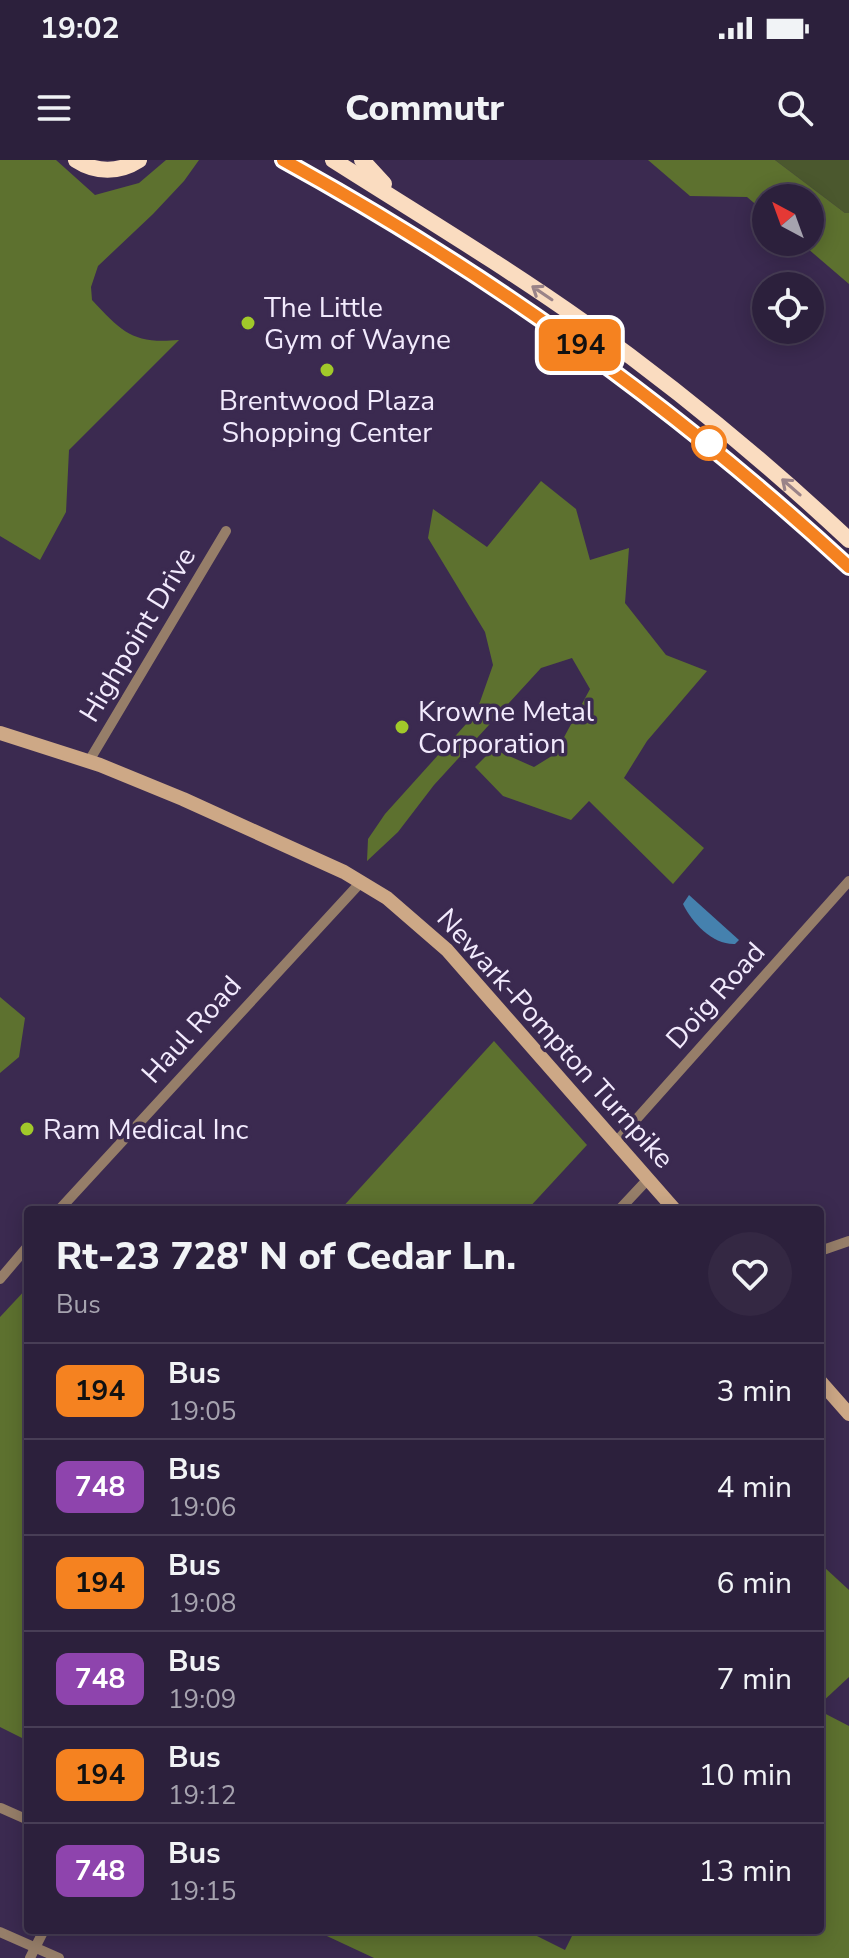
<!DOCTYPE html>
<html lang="en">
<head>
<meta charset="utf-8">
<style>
	:root { --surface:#2c203c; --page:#342843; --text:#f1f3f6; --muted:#a6a3af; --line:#483e56 }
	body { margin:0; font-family:"Nunito Sans",sans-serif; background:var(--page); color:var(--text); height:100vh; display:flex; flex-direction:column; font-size:30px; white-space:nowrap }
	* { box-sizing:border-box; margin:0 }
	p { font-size:26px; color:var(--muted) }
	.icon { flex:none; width:44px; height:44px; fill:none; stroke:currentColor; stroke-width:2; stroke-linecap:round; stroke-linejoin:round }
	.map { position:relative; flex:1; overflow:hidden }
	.drawer { position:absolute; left:24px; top:1046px; width:800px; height:728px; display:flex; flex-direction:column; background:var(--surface); border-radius:8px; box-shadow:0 4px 20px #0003,0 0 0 2px var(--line) }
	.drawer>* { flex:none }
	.badge { padding:0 16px; border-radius:12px; font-size:28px; line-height:52px }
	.needle { width:52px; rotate:319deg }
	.controls { position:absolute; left:752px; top:24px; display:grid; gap:16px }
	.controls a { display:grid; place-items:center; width:72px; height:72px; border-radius:50%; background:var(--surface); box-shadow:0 4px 20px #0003,0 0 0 2px var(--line); font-size:40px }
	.map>.badge { position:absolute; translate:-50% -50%; box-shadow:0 0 0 4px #fff }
	.round { display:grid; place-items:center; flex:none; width:84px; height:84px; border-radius:42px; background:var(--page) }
	.overview { display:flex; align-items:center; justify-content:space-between; height:136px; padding:0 32px }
	h1 { font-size:38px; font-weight:800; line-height:60px }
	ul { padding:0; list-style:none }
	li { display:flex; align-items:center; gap:24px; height:96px; padding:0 32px; border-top:2px solid var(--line) }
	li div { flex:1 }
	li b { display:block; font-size:30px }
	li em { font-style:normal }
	li .badge { min-width:88px; font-weight:700; text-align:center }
	.status { display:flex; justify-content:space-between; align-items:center; height:56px; padding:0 40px; background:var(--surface); direction:ltr }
	.status svg { height:22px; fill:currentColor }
	header { display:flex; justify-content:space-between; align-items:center; height:104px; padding:0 32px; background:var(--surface); font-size:36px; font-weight:800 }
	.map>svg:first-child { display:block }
</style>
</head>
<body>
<div class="status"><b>19:02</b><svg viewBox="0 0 49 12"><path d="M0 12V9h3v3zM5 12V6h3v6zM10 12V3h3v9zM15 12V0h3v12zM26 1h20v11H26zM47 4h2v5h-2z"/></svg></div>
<header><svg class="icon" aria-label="menu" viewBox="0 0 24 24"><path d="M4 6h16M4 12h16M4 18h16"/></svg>Commutr<svg class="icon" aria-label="search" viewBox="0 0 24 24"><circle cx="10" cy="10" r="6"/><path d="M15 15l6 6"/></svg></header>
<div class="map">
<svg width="849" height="1798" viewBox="0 0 849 1798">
	<rect width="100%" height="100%" fill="#3b2a50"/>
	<path fill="#4b582e" d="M775 0H849V53H845Z"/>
	<g fill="#5d712f">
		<path d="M0 0H56L95 35 139 23 166 0H199L184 21 153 54 98 106 91 127 92 140C123 173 133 184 179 180L69 290 66 352 40 400 0 376Z"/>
		<path d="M648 0H775L845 53H849V124L800 82H810V38H766V53L747 37 690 36Z"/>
		<path d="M541 321 576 349 590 400 629 388 625 443 666 495 707 511 647 581 624 618 704 688 673 724 589 641 571 660 503 636 475 607 493 589 534 607 555 594 590 529 572 498 541 508 434 625 398 672 367 701 368 679 385 654 476 553 493 505 485 472 428 378 433 349 487 387Z"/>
		<path d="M0 837 25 858 19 897 0 913Z"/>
		<path d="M494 881 587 985 527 1050H340Z"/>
		<path d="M28 1127V1581L0 1567V1157Z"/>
		<path d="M824 1407 849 1430V1517L820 1544V1411Z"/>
		<path d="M820 1551 849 1566V1798H374L314 1770H525L565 1790 575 1770H820Z"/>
	</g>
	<path fill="#4581ae" d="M689 735 739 780 735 784C713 785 692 763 683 744Z"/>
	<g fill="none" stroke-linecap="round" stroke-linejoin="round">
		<g stroke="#967e69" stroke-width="10">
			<path d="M89 601 226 371"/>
			<path d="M616 982 849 721"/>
			<path d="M59 1050 361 722"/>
			<path d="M619 1050 648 1019"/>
			<path d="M820 1091 849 1081"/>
			<path d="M0 1119 28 1086"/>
			<path d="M1 1648 28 1660"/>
			<path d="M0 1772 59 1798"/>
			<path d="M30 1798 44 1770"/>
		</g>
		<g stroke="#cda886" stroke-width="14">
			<path d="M0 573 100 605 183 639 344 712 387 738 447 790 675 1050"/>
			<path d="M820 1221 849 1254"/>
		</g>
		<g stroke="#fadcc0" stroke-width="16">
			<path d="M76 0C96 13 119 13 139 0"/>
			<path d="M283 0C489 113 676 248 849 407"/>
			<path d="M333 0C418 54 503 105 585 163 677 229 766 302 849 380"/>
			<path d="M362 0 384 24"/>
		</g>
	</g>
	<defs><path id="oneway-shaft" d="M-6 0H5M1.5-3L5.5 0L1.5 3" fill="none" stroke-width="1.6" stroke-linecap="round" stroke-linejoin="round" transform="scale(2)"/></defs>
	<g stroke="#9a8388">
		<use href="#oneway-shaft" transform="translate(542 133) rotate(-146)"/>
		<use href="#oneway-shaft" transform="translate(791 327) rotate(-139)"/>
	</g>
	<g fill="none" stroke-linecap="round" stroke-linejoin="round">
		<defs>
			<path id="line" d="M283 0C489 113 677 248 849 407"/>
		</defs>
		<use href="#line" stroke="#fff" stroke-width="18"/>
		<use href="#line" stroke="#f58220" stroke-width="12"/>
	</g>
	<g fill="#a1c92a" stroke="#3b2a50" stroke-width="3">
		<circle cx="248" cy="163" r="8"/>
		<circle cx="327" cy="210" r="8"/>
		<circle cx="402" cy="567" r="8"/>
		<circle cx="27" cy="969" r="8"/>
	</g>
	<circle fill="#fff" stroke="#f58220" stroke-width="4" cx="709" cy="283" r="16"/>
	<g text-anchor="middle" stroke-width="7" stroke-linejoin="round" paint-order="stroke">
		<g font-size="28" fill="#f2eafd" stroke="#3b2a50" text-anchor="start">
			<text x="264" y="157">The Little<tspan x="264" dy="32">Gym of Wayne</tspan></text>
			<text x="327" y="250" text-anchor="middle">Brentwood Plaza<tspan x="327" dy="32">Shopping Center</tspan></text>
			<text x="418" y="561">Krowne Metal<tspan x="418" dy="32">Corporation</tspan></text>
			<text x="43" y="979">Ram Medical Inc</text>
		</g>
		<g font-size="28" fill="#f2eafd" stroke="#3b2a50">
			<text transform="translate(137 474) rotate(-59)" y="10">Highpoint Drive</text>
			<text transform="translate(715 835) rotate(-48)" y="10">Doig Road</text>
			<text transform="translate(191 869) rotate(-48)" y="10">Haul Road</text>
			<text transform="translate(556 878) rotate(48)" y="10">Newark-Pompton Turnpike</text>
		</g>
	</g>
</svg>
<div class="controls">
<a><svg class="needle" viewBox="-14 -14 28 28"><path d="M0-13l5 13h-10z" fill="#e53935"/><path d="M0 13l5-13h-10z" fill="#a6a3af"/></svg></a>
<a><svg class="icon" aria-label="locate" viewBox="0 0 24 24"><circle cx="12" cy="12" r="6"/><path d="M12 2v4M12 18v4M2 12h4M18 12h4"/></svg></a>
</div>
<b class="badge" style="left:580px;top:185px;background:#f58220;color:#111">194</b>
<section class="drawer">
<div class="overview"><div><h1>Rt-23 728' N of Cedar Ln.</h1><p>Bus</p></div><a class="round"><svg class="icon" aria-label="heart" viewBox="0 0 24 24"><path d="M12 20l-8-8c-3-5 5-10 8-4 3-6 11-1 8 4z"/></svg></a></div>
<ul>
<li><span class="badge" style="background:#f58220;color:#111">194</span><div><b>Bus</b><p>19:05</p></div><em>3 min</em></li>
<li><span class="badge" style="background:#8e44ad;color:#fff">748</span><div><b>Bus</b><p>19:06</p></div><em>4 min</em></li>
<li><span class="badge" style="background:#f58220;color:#111">194</span><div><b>Bus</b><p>19:08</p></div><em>6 min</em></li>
<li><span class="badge" style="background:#8e44ad;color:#fff">748</span><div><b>Bus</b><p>19:09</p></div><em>7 min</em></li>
<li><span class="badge" style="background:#f58220;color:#111">194</span><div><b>Bus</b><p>19:12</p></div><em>10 min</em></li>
<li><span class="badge" style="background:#8e44ad;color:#fff">748</span><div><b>Bus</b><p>19:15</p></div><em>13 min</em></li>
</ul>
</section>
</div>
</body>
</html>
